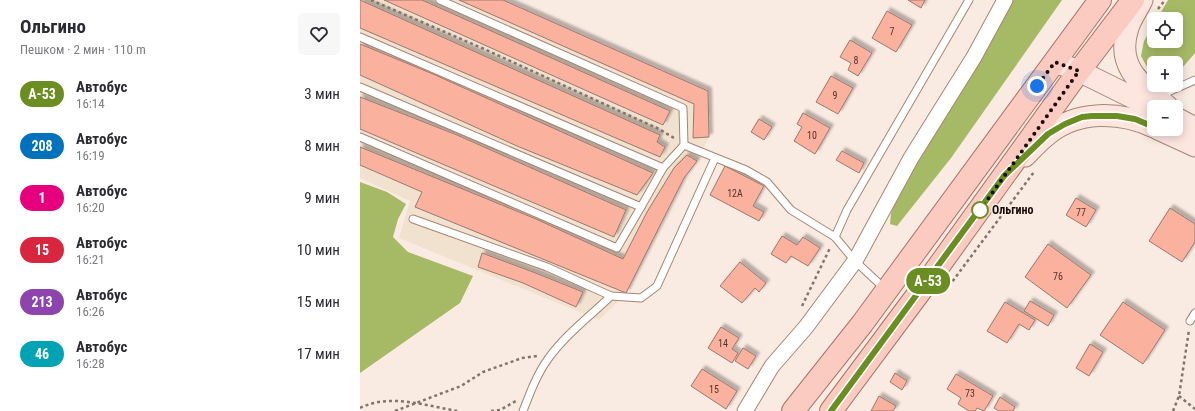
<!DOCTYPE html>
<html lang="ru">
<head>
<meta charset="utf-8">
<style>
	:root { --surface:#fff; --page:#f7f7f7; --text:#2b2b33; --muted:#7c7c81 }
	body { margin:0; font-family:"Roboto Condensed",sans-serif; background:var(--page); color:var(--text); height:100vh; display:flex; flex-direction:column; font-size:15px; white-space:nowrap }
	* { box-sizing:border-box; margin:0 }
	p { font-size:13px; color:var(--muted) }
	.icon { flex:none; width:22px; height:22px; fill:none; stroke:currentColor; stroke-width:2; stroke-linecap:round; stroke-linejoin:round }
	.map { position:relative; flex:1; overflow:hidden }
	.drawer { display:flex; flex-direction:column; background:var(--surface); width:360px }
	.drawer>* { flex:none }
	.badge { padding:0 8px; border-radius:13px; font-size:14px; line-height:26px }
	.fabs { position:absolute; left:787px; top:12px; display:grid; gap:8px }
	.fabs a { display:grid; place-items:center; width:36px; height:36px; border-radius:6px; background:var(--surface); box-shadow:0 2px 10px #0003; font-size:20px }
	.you { position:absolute; width:20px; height:20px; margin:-10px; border:3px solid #fff; border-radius:50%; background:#1a73e8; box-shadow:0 0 0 6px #1a73e833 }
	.map>.badge { position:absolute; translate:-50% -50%; box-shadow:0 0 0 2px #fff }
	.round { display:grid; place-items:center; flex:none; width:42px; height:42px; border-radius:6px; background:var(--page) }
	.head { display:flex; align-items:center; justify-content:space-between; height:68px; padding:0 20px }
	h1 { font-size:19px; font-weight:700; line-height:30px }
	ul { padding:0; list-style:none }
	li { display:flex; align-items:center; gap:12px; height:52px; padding:0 20px }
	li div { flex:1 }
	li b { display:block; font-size:15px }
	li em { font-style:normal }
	li .badge { min-width:44px; font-weight:700; text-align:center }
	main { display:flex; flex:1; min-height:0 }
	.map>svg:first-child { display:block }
</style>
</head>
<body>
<main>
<section class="drawer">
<div class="head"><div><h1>Ольгино</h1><p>Пешком · 2 мин · 110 m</p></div><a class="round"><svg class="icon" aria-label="heart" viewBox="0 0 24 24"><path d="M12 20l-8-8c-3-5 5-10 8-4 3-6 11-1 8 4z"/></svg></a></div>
<ul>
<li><span class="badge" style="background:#6b8e23;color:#fff">А-53</span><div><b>Автобус</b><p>16:14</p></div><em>3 мин</em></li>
<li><span class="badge" style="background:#0072bc;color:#fff">208</span><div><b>Автобус</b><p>16:19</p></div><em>8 мин</em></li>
<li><span class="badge" style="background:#e6007e;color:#fff">1</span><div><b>Автобус</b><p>16:20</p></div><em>9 мин</em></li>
<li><span class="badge" style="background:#d7263d;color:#fff">15</span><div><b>Автобус</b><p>16:21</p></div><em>10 мин</em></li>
<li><span class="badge" style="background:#8e44ad;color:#fff">213</span><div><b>Автобус</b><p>16:26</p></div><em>15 мин</em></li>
<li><span class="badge" style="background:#00a3b4;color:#fff">46</span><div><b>Автобус</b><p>16:28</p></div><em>17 мин</em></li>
</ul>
</section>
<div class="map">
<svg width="835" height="411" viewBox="0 0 835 411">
	<defs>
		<filter id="shadow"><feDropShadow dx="3.5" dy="-3.5" stdDeviation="1" flood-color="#0004"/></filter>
	</defs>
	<rect width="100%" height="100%" fill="#faebe2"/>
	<path fill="#f1e1cf" d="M0 0H143L348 91 349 137 337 161 324 178 265 295 239 320 39 238 50 201 0 178Z"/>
	<g fill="#a6ba65">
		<path d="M652 0H702L591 158 537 226 530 224 531 213 549 170Z"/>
		<path d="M808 0H835V53L816 75V63H794V77L792 76 781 56 784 41 794 24V41H816V19H797Z"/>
		<path d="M0 182 27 192 46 204 38 219 33 237 48 252 113 276 100 303 0 373Z"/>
	</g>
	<g fill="#fab19e" stroke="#9d786e" filter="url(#shadow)">
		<path d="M0 0 300 135 297 142 305 147 300 157 0 28Z"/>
		<path d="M24 0H62L310 111 303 125Z"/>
		<path d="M99 0H143L348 91 349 137 333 138 334 104Z"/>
		<path d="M548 0H565L561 8Z"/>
		<path d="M527 11 552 25 536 52 512 38Z"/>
		<path d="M490 40 512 53 498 76 488 70 491 63 480 57Z"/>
		<path d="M0 44 73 74 293 173 277 195 157 146 0 75Z"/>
		<path d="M471 76 493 88 478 114 456 102Z"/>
		<path d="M0 97 97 135 266 210 254 237 0 129Z"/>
		<path d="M443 113 470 128 455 154 434 141 442 127 437 124Z"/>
		<path d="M399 119 412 127 404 140 391 132Z"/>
		<path d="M0 147 176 219 263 259 287 212 314 168 327 155 337 161 324 178 266 293 55 207 62 192 0 165Z"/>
		<path d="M482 151 504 163 499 173 476 160Z"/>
		<path d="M365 166 404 186 393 206 404 212 399 221 350 195Z"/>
		<path d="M716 198 736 210 726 227 706 215Z"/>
		<path d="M810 208 835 224V242L822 262 789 241Z"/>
		<path d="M422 236 437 245 443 237 460 248 448 266 431 256 426 263 411 254Z"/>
		<path d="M688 244 731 275 707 308 665 277Z"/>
		<path d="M122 253 173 272 223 292 216 307 163 283 118 267Z"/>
		<path d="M380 262 406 283 399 292 395 288 382 303 360 286Z"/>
		<path d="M670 301 694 315 688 326 664 311Z"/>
		<path d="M645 302 675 320 669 330 659 324 647 343 627 331Z"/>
		<path d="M763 302 805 330 783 364 740 335Z"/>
		<path d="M361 327 379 338 372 349 378 353 372 363 348 348Z"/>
		<path d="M730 344 743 352 729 376 716 368Z"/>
		<path d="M383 348 396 356 388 369 375 361Z"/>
		<path d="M342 369 377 391 366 409 331 386Z"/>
		<path d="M535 373 547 381 542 390 530 382Z"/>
		<path d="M596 374 633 396 624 411 617 408 615 411H609L598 404 601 398 587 389Z"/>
		<path d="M519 396 536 406 533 411H511Z"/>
		<path d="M640 397 655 407 653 411H639L634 408Z"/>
	</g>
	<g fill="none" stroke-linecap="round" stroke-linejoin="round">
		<defs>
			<g id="service">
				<path d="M0 37 303 168"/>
				<path d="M0 87 281 207 303 168 324 145 323 108 80 0"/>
				<path d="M799 96 835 80"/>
				<path d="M0 137 257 248 281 207"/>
				<path d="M324 145 386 170 407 182 431 210 475 237 495 261 524 288"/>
				<path d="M53 219 187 267 251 296 281 298 297 286 355 158"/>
				<path d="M475 237 487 210 609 0"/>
				<path d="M830 321 835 313"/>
				<path d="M163 411C170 393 177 374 188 359 205 335 230 316 251 296"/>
			</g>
			<path id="minor" d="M385 411 412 366 446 327 495 261 551 158 614 57 645 0"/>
			<g id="secondary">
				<path d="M782 0C778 9 771 18 768 28 755 67 782 85 808 107"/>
				<path d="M695 62 719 71 794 108"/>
				<path d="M816 118 835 128"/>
				<path d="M798 129 835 146"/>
				<path d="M665 156C672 149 679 141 687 135 717 110 760 111 794 127"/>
			</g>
			<g id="primary">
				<path d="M433 411 502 324 740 0"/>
				<path d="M471 411 573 274 719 71 773 0"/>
			</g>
		</defs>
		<use href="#service" stroke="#a78672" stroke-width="9"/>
		<use href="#minor" stroke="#a78672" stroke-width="17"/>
		<use href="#secondary" stroke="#a78672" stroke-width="23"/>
		<use href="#primary" stroke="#aa7264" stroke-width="24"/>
		<g stroke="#81746c" stroke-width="2.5" stroke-dasharray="3 3" stroke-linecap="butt">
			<path d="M11 0 124 49 299 129 314 138"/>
			<path d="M798 9 805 0"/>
			<path d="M589 286 674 172"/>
			<path d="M442 306 470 248"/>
			<path d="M819 396 835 409"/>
			<path d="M0 408C30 393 66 406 98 411"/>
			<path d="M35 411 101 386 123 372 162 358 177 356"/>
			<path d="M131 411 140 410 156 401"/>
			<path d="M813 411 819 396 829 330"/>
		</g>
		<use href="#service" stroke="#fff" stroke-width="7"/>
		<use href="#minor" stroke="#fff" stroke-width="15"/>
		<use href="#secondary" stroke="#fde5e0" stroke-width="21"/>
		<use href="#primary" stroke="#fbcbc1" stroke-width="22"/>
	</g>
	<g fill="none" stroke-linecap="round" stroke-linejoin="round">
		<defs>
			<path id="line" d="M471 411 644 176 688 134 705 124 722 117 732 116H757L775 119 794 127"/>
		</defs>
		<use href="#line" stroke="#fff" stroke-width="9"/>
		<use href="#line" stroke="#6b8e23" stroke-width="6"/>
		<path stroke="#180c06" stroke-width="4" stroke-dasharray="0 7.2" d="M620 210 618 213 719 71 695 62 677 86"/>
	</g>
	<circle fill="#fff" stroke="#6b8e23" stroke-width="2" cx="620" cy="210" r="8"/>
	<g text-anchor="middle" stroke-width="3" stroke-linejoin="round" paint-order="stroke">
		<g font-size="10" fill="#50352c">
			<text x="532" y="35">7</text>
			<text x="496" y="64">8</text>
			<text x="475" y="99">9</text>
			<text x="452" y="139">10</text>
			<text x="375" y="197">12А</text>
			<text x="721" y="216">77</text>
			<text x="698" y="280">76</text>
			<text x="363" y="347">14</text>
			<text x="354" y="393">15</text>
			<text x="610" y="397">73</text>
		</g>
		<g font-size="12" font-weight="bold" fill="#180c06" stroke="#faebe2" text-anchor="start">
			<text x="632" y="214">Ольгино</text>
		</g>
	</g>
</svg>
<div class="fabs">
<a><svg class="icon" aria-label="locate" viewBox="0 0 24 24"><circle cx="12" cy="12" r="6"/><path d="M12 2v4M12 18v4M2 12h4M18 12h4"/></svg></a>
<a>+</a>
<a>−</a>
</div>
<div class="you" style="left:677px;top:86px"></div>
<b class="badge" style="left:568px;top:281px;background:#6b8e23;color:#fff">А-53</b>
</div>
</main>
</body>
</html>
